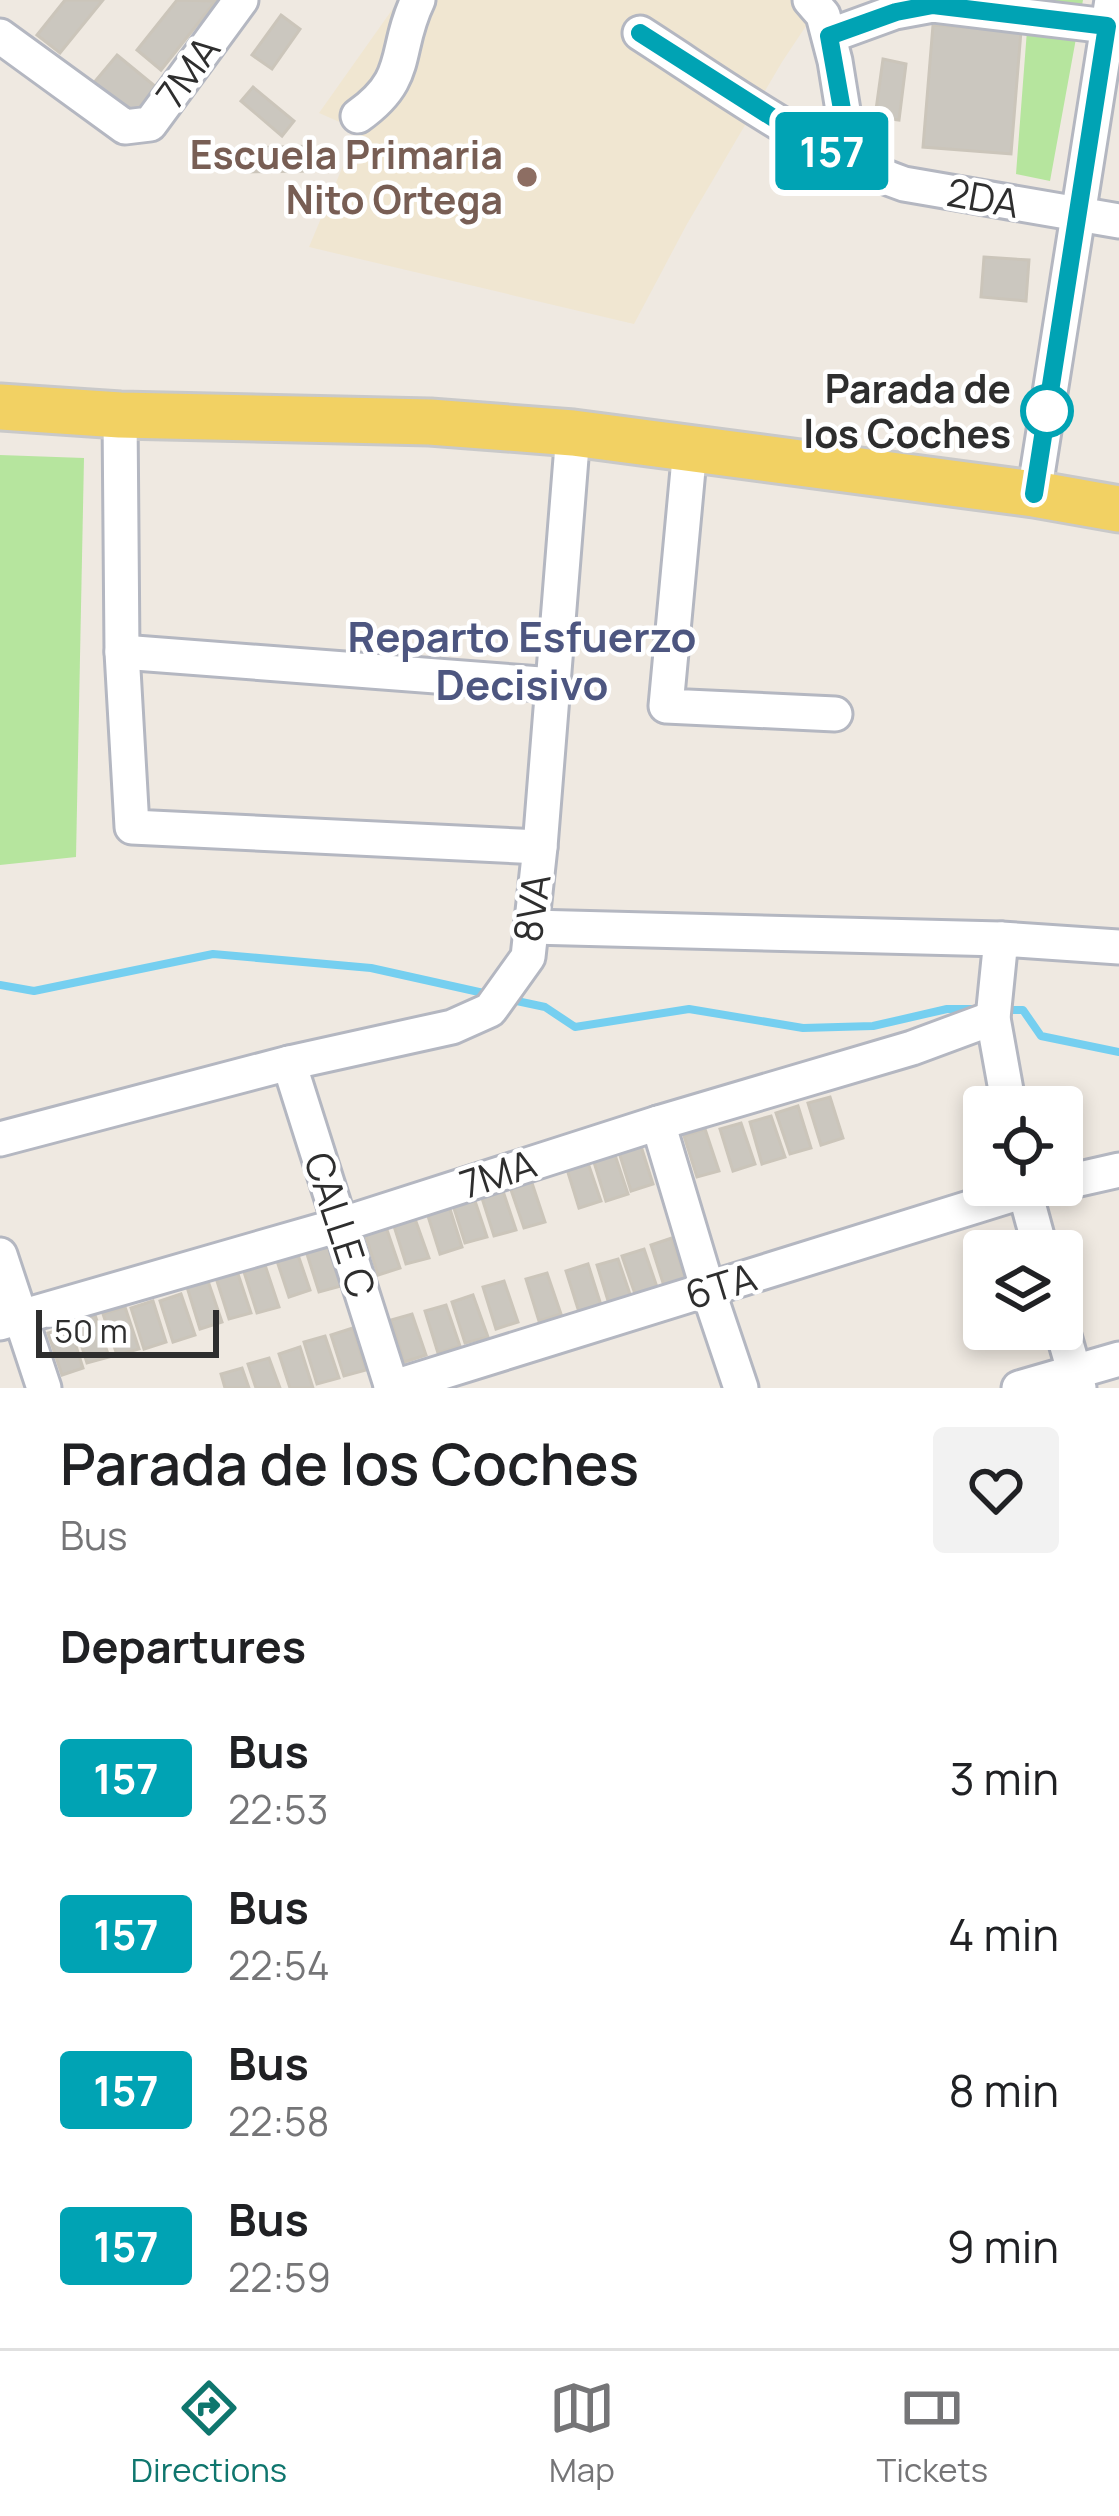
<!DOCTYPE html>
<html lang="en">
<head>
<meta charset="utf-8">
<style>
	:root { --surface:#fff; --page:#f2f2f2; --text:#202124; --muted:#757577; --line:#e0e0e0; --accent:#0f766e }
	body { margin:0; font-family:Manrope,sans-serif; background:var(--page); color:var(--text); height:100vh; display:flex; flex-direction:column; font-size:45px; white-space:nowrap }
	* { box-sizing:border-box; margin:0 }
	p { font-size:39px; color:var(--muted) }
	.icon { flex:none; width:66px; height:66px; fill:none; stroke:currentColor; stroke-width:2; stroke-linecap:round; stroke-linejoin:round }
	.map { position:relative; height:1388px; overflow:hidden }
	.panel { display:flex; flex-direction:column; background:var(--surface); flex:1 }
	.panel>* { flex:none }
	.badge { padding:0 24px; border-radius:9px; font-size:42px; line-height:78px }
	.controls { position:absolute; left:963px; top:1086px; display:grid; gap:24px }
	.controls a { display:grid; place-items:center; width:120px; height:120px; border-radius:12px; background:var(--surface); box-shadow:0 6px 18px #0003; font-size:60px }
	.scale { position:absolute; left:36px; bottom:30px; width:183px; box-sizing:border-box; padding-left:12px; border:6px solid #2e2e2e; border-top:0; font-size:33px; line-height:42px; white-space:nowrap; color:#2e2e2e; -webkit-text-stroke:9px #fff; paint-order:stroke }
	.map>.badge { position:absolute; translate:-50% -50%; box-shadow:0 0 0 6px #fff }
	h2 { padding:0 60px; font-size:45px; line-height:108px }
	.round { display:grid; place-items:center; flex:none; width:126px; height:126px; border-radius:12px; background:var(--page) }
	.summary { display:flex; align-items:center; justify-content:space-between; height:204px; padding:0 60px }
	h1 { font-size:57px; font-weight:600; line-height:90px }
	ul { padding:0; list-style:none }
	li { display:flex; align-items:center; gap:36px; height:156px; padding:0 60px }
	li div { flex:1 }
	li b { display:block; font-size:45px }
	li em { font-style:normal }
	li .badge { min-width:132px; font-weight:700; text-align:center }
	.menu { display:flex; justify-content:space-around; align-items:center; height:168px; border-top:3px solid var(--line); background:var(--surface); font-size:33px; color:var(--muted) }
	.menu a { display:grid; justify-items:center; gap:6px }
	.menu .selected { color:var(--accent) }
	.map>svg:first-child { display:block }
</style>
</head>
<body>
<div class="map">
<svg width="1119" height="1388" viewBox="0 0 1119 1388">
	<rect width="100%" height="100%" fill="#efe9e1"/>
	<path fill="#f0e6d1" d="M399 0H791L814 14 782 62 687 224 634 324 309 247 358 130 319 113Z"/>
	<g fill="#b6e59e">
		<path d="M931 0H1083L1050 181 1016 174 1028 17Z"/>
		<path d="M0 455 84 458 76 857 0 865Z"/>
	</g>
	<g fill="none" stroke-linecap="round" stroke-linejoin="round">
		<g stroke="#75cff0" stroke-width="8">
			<path d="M0 985 34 991 213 954 371 968 488 994"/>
			<path d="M512 1000 545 1007 575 1027 689 1009 803 1028 873 1026 947 1009H978"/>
			<path d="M1005 1010H1023L1041 1036 1119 1052"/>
		</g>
	</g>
	<g fill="#cbc7bf" stroke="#cbc5ba" stroke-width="3">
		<path d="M65 0H103L60 53 37 35Z"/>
		<path d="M177 0 216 1 161 70 137 50Z"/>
		<path d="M281 15 300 29 272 69 252 55Z"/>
		<path d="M933 25 1021 31 1011 154 923 147Z"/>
		<path d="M117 55 156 87 132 116 92 85Z"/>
		<path d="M883 59 906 64 899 120 875 117Z"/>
		<path d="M253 87 294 121 282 136 241 101Z"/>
		<path d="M313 146V171L243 172V148Z"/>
		<path d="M984 257 1029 260 1026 301 981 297Z"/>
		<path d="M830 1097 843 1138 821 1145 808 1103Z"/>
		<path d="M798 1106 811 1148 790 1154 776 1113Z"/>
		<path d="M771 1116 785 1157 762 1164 750 1122Z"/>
		<path d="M741 1123 755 1164 733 1171 720 1129Z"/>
		<path d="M705 1129 719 1171 697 1177 684 1136Z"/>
		<path d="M640 1143 653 1184 631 1191 618 1149Z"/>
		<path d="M614 1152 628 1194 606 1201 593 1159Z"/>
		<path d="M587 1160 601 1201 579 1208 566 1166Z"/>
		<path d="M531 1180 545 1222 524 1228 510 1187Z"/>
		<path d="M502 1188 516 1230 494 1236 481 1195Z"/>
		<path d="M473 1195 487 1237 465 1243 452 1202Z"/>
		<path d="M449 1206 462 1247 440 1254 427 1213Z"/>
		<path d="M414 1216 429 1258 406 1264 393 1223Z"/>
		<path d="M386 1227 400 1268 378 1275 365 1234Z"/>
		<path d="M672 1238 686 1280 664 1286 651 1245Z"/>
		<path d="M327 1244 341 1286 319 1292 306 1251Z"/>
		<path d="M296 1249 310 1290 289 1297 275 1255Z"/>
		<path d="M644 1249 658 1290 636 1297 622 1256Z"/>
		<path d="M618 1259 632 1300 610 1307 597 1265Z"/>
		<path d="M588 1264 601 1305 579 1312 566 1271Z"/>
		<path d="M265 1265 279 1307 257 1313 244 1272Z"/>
		<path d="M237 1271 251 1313 229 1319 216 1278Z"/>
		<path d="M547 1273 561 1314 539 1321 526 1279Z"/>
		<path d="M208 1281 222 1322 200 1329 187 1287Z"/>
		<path d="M504 1281 518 1322 496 1329 483 1287Z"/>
		<path d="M181 1294 195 1335 173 1342 160 1301Z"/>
		<path d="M473 1295 488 1337 465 1343 452 1302Z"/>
		<path d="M153 1301 166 1342 144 1349 131 1308Z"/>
		<path d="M446 1305 460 1346 438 1353 425 1311Z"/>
		<path d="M125 1307 139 1349 117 1355 103 1314Z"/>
		<path d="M412 1314 426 1355 404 1362 391 1320Z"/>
		<path d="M95 1315 109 1357 87 1363 74 1322Z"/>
		<path d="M70 1327 83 1368 62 1375 48 1333Z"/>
		<path d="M353 1328 366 1370 344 1376 331 1335Z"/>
		<path d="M325 1336 339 1378 317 1384 304 1342Z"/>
		<path d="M300 1347 313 1388H290L279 1354Z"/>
		<path d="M269 1358 280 1388H256L248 1364Z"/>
		<path d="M242 1368 249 1388H225L221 1374Z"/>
	</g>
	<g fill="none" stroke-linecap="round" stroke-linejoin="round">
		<defs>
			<g id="minor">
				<path d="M810 0 823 15 835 61 851 160"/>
				<path d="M640 33C724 87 809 150 904 184L1119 221"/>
				<path d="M0 36 125 127 150 124 241 0"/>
				<path d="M829 36 895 12 933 5 1107 26"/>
				<path d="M358 116C412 78 393 51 418 0"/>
				<path d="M120 415 122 652 132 827 540 847"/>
				<path d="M690 448 666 706 835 714"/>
				<path d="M1034 494 1112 0"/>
				<path d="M122 652 554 685"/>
				<path d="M531 927 1001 939 1119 947"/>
				<path d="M1001 939 993 1018 1009 1107"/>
				<path d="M289 1063 392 1388"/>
				<path d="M658 1123 708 1290 741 1388"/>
				<path d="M0 1139 289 1063 452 1027 490 1010 528 957 540 847 573 433"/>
				<path d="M1062 1183 1119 1170"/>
				<path d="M1023 1185 1041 1251"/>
				<path d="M0 1255 44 1388"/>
				<path d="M0 1323 340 1225 658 1123 912 1048 993 1018"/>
				<path d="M1062 1329 1079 1388"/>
				<path d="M391 1388 1024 1191 1052 1185"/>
				<path d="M1019 1388 1119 1359"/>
			</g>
			<path id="major" d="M0 407 120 415 430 422 573 433 1034 494 1119 509"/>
		</defs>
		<use href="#minor" stroke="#b4b7c1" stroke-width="39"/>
		<use href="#major" stroke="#c9c9c9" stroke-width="51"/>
		<use href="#minor" stroke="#fff" stroke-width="33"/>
		<use href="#major" stroke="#f2d163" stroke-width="45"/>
	</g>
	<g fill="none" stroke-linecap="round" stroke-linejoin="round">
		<defs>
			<path id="line" d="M640 33 808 140 851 160 829 36 896 12 933 5 1107 26 1034 494"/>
		</defs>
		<use href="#line" stroke="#fff" stroke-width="27"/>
		<use href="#line" stroke="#00a3b4" stroke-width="18"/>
	</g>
	<circle fill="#8d6e63" stroke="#fff" stroke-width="4.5" cx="527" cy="177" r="12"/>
	<circle fill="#fff" stroke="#00a3b4" stroke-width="6" cx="1047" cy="411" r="24"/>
	<g text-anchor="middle" stroke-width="9" stroke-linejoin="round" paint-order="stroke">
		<g font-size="39" fill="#2e2e2e" stroke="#fff">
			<text transform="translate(188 72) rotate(-54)" y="14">7MA</text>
			<text transform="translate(983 198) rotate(10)" y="14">2DA</text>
			<text transform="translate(532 908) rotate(-82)" y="14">8VA</text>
			<text transform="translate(498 1174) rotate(-18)" y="14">7MA</text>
			<text transform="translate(340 1225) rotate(72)" y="14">CALLE C</text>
			<text transform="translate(721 1286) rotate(-17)" y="14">6TA</text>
		</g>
		<g font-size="39" font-weight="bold" fill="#785e54" stroke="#fff" text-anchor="end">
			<text x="503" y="169">Escuela Primaria<tspan x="503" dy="45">Nito Ortega</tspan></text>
		</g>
		<g font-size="39" font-weight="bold" fill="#2e2e2e" stroke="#fff" text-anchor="end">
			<text x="1011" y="403">Parada de<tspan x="1011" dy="45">los Coches</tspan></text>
		</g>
		<g font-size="42" font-weight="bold" fill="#4d5680" stroke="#fff">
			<text x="522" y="652">Reparto Esfuerzo<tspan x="522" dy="48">Decisivo</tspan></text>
		</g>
	</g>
</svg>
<div class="controls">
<a><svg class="icon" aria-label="locate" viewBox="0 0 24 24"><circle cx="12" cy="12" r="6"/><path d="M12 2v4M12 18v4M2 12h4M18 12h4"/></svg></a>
<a><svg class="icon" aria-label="layers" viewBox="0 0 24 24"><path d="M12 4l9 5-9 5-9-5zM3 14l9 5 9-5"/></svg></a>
</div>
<div class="scale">50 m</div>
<b class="badge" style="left:832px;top:151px;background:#00a3b4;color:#fff">157</b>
</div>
<section class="panel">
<div class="summary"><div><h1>Parada de los Coches</h1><p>Bus</p></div><a class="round"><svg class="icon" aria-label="heart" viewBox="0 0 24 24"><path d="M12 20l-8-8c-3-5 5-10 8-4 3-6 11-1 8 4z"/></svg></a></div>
<h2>Departures</h2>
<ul>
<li><span class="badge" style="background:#00a3b4;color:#fff">157</span><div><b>Bus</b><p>22:53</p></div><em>3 min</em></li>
<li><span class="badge" style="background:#00a3b4;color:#fff">157</span><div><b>Bus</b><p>22:54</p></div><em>4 min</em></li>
<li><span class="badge" style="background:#00a3b4;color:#fff">157</span><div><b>Bus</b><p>22:58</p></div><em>8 min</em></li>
<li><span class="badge" style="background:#00a3b4;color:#fff">157</span><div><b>Bus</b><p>22:59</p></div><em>9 min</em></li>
</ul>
</section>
<nav class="menu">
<a class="selected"><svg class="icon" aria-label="directions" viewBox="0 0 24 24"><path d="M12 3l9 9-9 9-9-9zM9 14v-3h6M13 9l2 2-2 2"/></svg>Directions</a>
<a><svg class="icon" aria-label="map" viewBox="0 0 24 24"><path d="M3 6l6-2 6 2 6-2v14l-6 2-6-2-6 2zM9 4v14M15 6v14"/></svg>Map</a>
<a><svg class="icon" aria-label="tickets" viewBox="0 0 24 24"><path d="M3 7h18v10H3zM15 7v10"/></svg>Tickets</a>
</nav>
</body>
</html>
